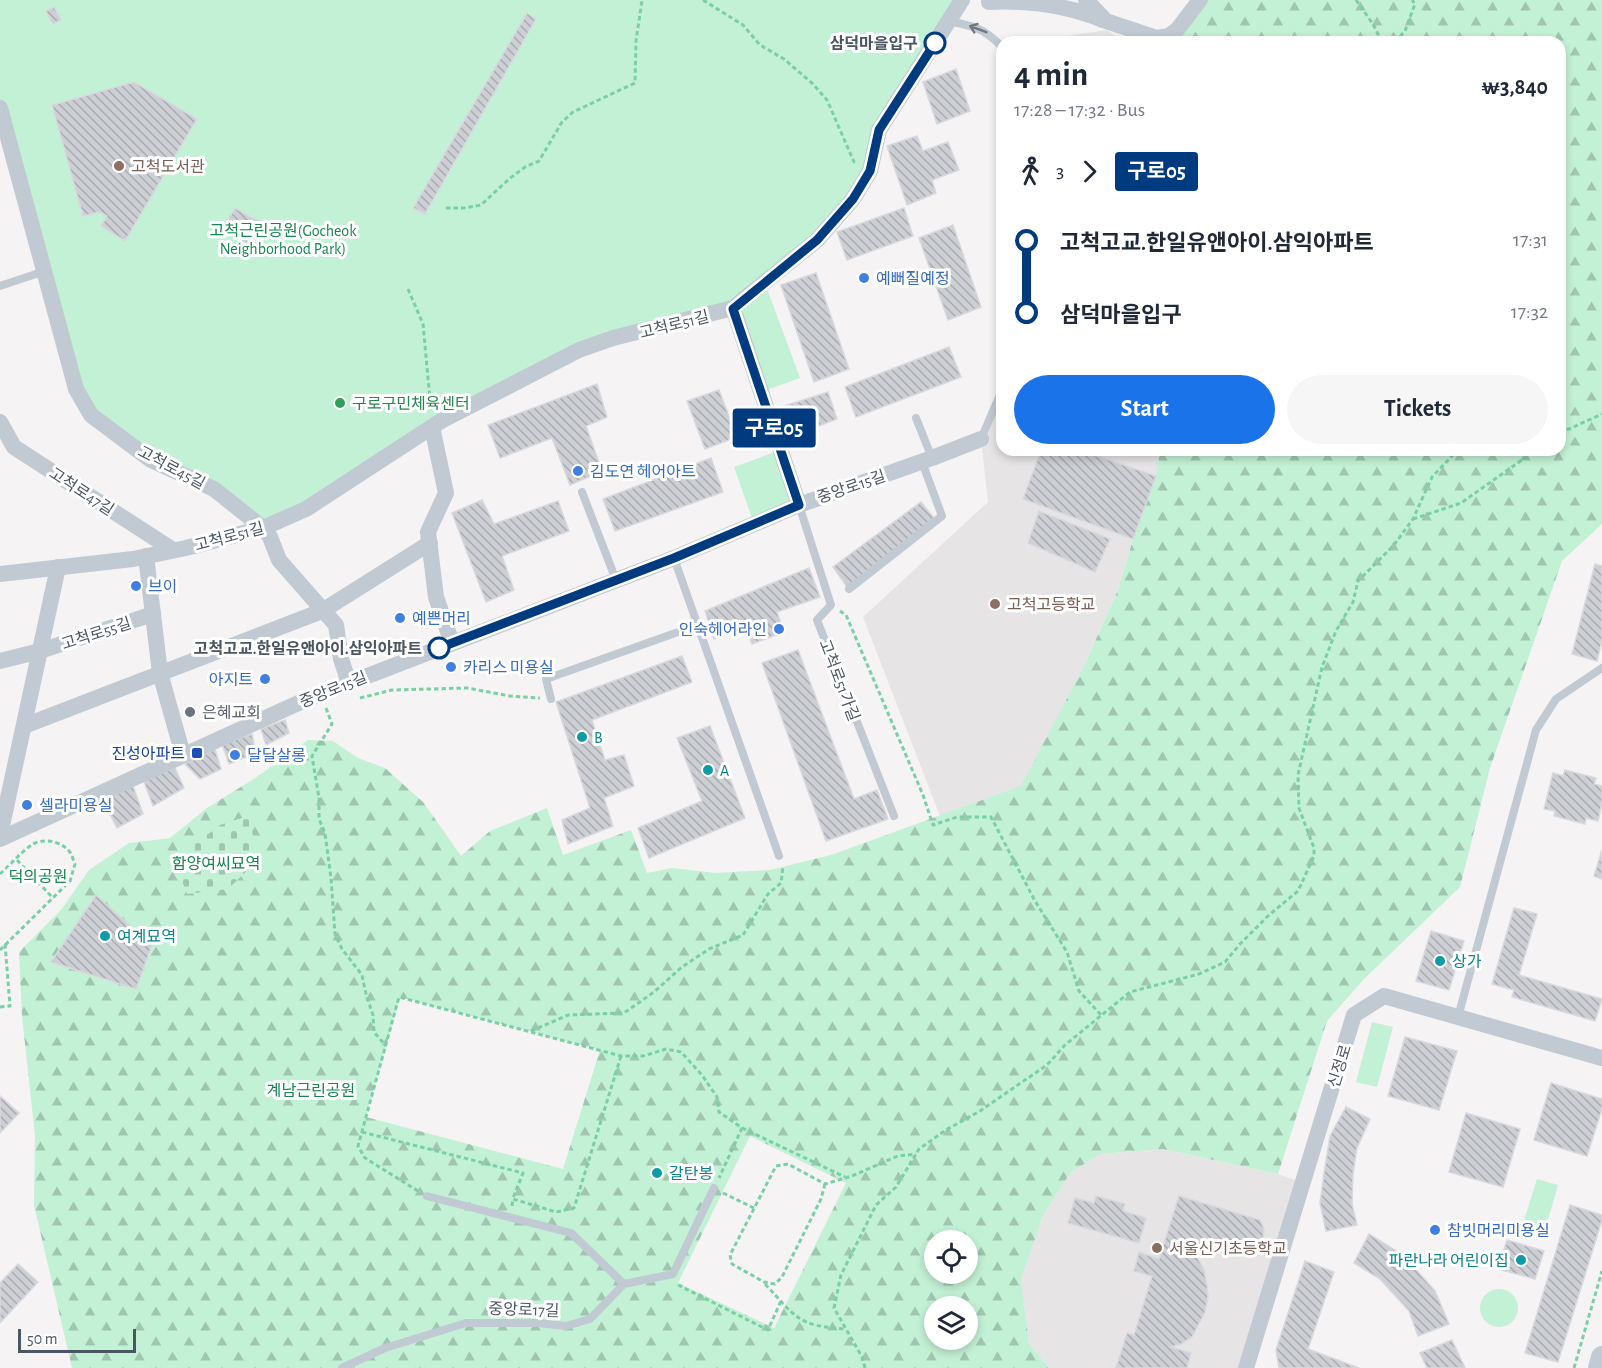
<!DOCTYPE html>
<html lang="en">
<head>
<meta charset="utf-8">
<style>
	:root { --surface:#fff; --page:#f6f6f7; --text:#1f2937; --muted:#747a83; --accent:#1a73e8 }
	body { margin:0; font-family:"Alegreya Sans","Noto Sans KR",sans-serif; background:var(--page); color:var(--text); height:100vh; display:flex; flex-direction:column; font-size:22px; white-space:nowrap }
	* { box-sizing:border-box; margin:0 }
	p { font-size:20px; color:var(--muted) }
	.icon { flex:none; width:33px; height:33px; fill:none; stroke:currentColor; stroke-width:2; stroke-linecap:round; stroke-linejoin:round }
	.map { position:relative; flex:1; overflow:hidden }
	.drawer { position:absolute; left:996px; top:36px; width:570px; height:420px; display:flex; flex-direction:column; background:var(--surface); border-radius:18px; box-shadow:0 3px 9px #0003 }
	.drawer>* { flex:none }
	.badge { padding:0 12px; border-radius:4px; font-size:21px; line-height:39px }
	.controls { position:absolute; left:924px; top:1230px; display:grid; gap:12px }
	.controls a { display:grid; place-items:center; width:54px; height:54px; border-radius:50%; background:var(--surface); box-shadow:0 3px 9px #0003; font-size:30px }
	.scale { position:absolute; left:18px; bottom:15px; width:118px; box-sizing:border-box; padding-left:6px; border:3px solid #4a5661; border-top:0; font-size:16px; line-height:21px; white-space:nowrap; color:#4a5661; -webkit-text-stroke:4px #fff; paint-order:stroke }
	.map>.badge { position:absolute; translate:-50% -50%; box-shadow:0 0 0 3px #fff }
	.legs { display:flex; align-items:center; gap:9px; height:66px; padding:0 18px; font-size:20px }
	.legs p { margin-inline-start:auto }
	.summary { display:flex; align-items:center; justify-content:space-between; height:102px; padding:0 18px }
	h1 { font-size:33px; font-weight:700; line-height:45px }
	.primary-button { display:flex; gap:12px; margin-top:auto; padding:12px 18px }
	.primary-button a { flex:1; height:69px; border-radius:36px; background:var(--accent); color:#fff; font-size:24px; font-weight:700; line-height:69px; text-align:center }
	.primary-button a+a { background:var(--page); color:var(--text) }
	ul { padding:0 18px; list-style:none }
	li { display:flex; align-items:center; gap:21px; height:72px; font-size:22px }
	li i { display:grid; place-items:center; width:9px; height:100%; margin:0 8px; background:currentColor }
	li i::after { content:''; width:15px; height:15px; margin:-8px; border:4px solid; border-radius:50%; background:var(--surface) }
	li p { margin-inline-start:auto }
	li:first-child i { background:linear-gradient(#0000 50%,currentColor 0) }
	li:last-child i { background:linear-gradient(currentColor 50%,#0000 0) }
	.map>svg:first-child { display:block }
</style>
</head>
<body>
<div class="map">
<svg width="1602" height="1368" viewBox="0 0 1602 1368">
	<defs>
		<pattern id="forest-firs" width="22" height="20" patternUnits="userSpaceOnUse" patternTransform="scale(1.5)"><rect width="22" height="20" fill="#c3f1d5"/><path d="M5 1l3.5 6h-7zM16 11l3.5 6h-7z" fill="#a0c6b0"/></pattern>
		<pattern id="cemetery-stones" width="16" height="16" patternUnits="userSpaceOnUse" patternTransform="scale(1.5)"><rect width="16" height="16" fill="#c3f1d5"/><path d="M2 7V4a2 2 0 0 1 4 0v3zM10 15v-3a2 2 0 0 1 4 0v3z" fill="#a0c6b0"/></pattern>
		<pattern id="building-back-hatch" width="6" height="6" patternUnits="userSpaceOnUse" patternTransform="scale(1.5)"><rect width="6" height="6" fill="#cdcfd5"/><path d="M-1 5l2 2M0 0l6 6M5-1l2 2" fill="none" stroke="#a8abb0"/></pattern>
	</defs>
	<rect width="100%" height="100%" fill="#f5f3f3"/>
	<g fill="#e6e4e5">
		<path d="M1107 30 1124 42H1045L1047 39Z"/>
		<path d="M1002 390V450H1160L1156 476 1133 538 1118 590 1084 666 1022 786 940 816 863 617 988 502 981 439Z"/>
		<path d="M1163 1149 1278 1174 1303 1183 1246 1368H1049L1029 1343 1021 1280 1043 1216 1070 1173 1100 1154Z"/>
	</g>
	<g fill="#c3f1d5">
		<path d="M0 0H962L917 73 853 199 765 283 800 378 761 392 733 309 579 350 263 528 91 415 0 107Z"/>
		<path d="M781 450 799 505 754 524 734 467Z"/>
		<path d="M1372 1022 1393 1027 1377 1087 1356 1082Z"/>
		<path d="M1537 1179 1558 1185 1544 1234 1522 1227Z"/>
		<circle cx="1499" cy="1308" r="19"/>
	</g>
	<path fill="url(#forest-firs)" fill-rule="evenodd" d="M1203 0H1602V524L1562 561 1490 768 1460 887 1364 979 1327 1021 1278 1174 1163 1149 1100 1154 1070 1173 1043 1216 1021 1280 1029 1343 1049 1368H72L34 1205 35 1136 22 1016 19 952 61 910 89 870 129 843 170 838 207 808 257 777 308 740 333 741 358 758 385 768 424 803 461 856 490 831 547 808 563 855 631 830 647 873 672 868 716 873 770 870 831 855 1021 786 1084 666 1118 590 1133 539 1156 476 1160 450H1560V42H1169ZM400 997 600 1050 563 1169 366 1117ZM750 1136 846 1183 774 1328 678 1283ZM934 1240H968V1274H934ZM934 1306H968V1340H934Z"/>
	<path fill="url(#cemetery-stones)" d="M248 816 259 859 228 889 187 894 174 860 220 825Z"/>
	<g fill="url(#building-back-hatch)" stroke="#d7d9de" stroke-width="1.5">
		<path d="M54 7 61 20 53 24 46 11Z"/>
		<path d="M527 13 536 19 425 214 413 208Z"/>
		<path d="M956 69 970 111 937 124 923 82Z"/>
		<path d="M134 82 197 119 125 241 101 226 107 216 99 212 83 216 52 105Z"/>
		<path d="M917 136 923 151 948 142 959 170 932 180 936 193 907 205 887 146Z"/>
		<path d="M235 208 263 224 251 246 222 230Z"/>
		<path d="M904 208 913 236 847 260 837 232Z"/>
		<path d="M953 225 981 307 948 320 919 238Z"/>
		<path d="M816 273 849 369 814 382 781 285Z"/>
		<path d="M949 347 961 377 856 417 845 387Z"/>
		<path d="M597 384 607 417 586 426 602 471 570 485 552 438 500 458 488 425Z"/>
		<path d="M719 390 737 437 705 449 687 401Z"/>
		<path d="M828 392 837 419 792 436 781 407Z"/>
		<path d="M1041 450H1079L1156 476 1133 539 1023 499Z"/>
		<path d="M711 458 723 492 615 531 603 499Z"/>
		<path d="M482 500 494 524 558 501 569 531 502 556 514 590 486 602 452 513Z"/>
		<path d="M921 502 934 518 847 587 833 567Z"/>
		<path d="M1039 511 1110 539 1095 572 1028 543Z"/>
		<path d="M1595 564 1602 566V641L1597 661 1572 654Z"/>
		<path d="M809 568 820 597 777 612 784 632 752 644 745 627 714 639 705 611Z"/>
		<path d="M798 650 854 799 877 790 888 819 826 841 762 663Z"/>
		<path d="M682 656 692 682 592 720 605 760 624 755 634 786 604 798 613 826 568 844 562 820 590 808 556 702Z"/>
		<path d="M285 720 289 733 266 745 261 729Z"/>
		<path d="M710 726 745 818 649 858 638 828 702 801 677 738Z"/>
		<path d="M252 734 256 753 229 764 222 744Z"/>
		<path d="M215 749 221 769 200 779 185 764Z"/>
		<path d="M175 768 184 788 153 806 143 779Z"/>
		<path d="M1565 770 1596 778 1594 784 1602 786V803L1598 821 1586 818 1585 824 1554 816 1555 811 1544 809 1553 773 1563 776Z"/>
		<path d="M133 786 143 814 117 828 103 800Z"/>
		<path d="M1602 850V879L1594 876Z"/>
		<path d="M96 895 152 945 136 989 51 962Z"/>
		<path d="M1514 908 1537 914 1519 975 1602 999 1595 1021 1512 997 1514 990 1492 984Z"/>
		<path d="M1431 931 1464 941 1449 990 1416 981Z"/>
		<path d="M1405 1037 1457 1051 1439 1110 1388 1096Z"/>
		<path d="M1551 1083 1602 1099V1109L1587 1156 1534 1140Z"/>
		<path d="M0 1096 19 1113 0 1133Z"/>
		<path d="M1346 1107 1370 1119 1357 1148 1353 1174 1352 1204 1357 1225 1326 1231 1320 1203 1324 1173 1330 1136Z"/>
		<path d="M1466 1113 1520 1129 1503 1187 1449 1172Z"/>
		<path d="M1096 1196 1125 1204 1123 1211 1146 1218 1139 1243 1068 1223 1075 1198 1094 1203Z"/>
		<path d="M1179 1196 1260 1220 1264 1229 1263 1239 1253 1256 1201 1243 1197 1257 1204 1270 1207 1285 1208 1297 1205 1312 1192 1337 1181 1344 1171 1347 1191 1353 1187 1368H1116L1127 1333 1134 1335 1152 1276 1134 1271 1139 1252 1159 1259Z"/>
		<path d="M1570 1205 1602 1215V1220L1558 1362 1525 1353Z"/>
		<path d="M1369 1234 1403 1255 1435 1291 1449 1324 1418 1336 1409 1311 1380 1279 1354 1263Z"/>
		<path d="M1507 1240 1544 1251 1535 1279 1498 1269Z"/>
		<path d="M1305 1261 1334 1272 1308 1349 1359 1368H1279L1276 1350Z"/>
		<path d="M18 1264 38 1282 0 1323V1283Z"/>
		<path d="M1452 1340 1465 1368H1427L1420 1353Z"/>
	</g>
	<g fill="none" stroke-linecap="round" stroke-linejoin="round">
		<g stroke="#7ad0a6" stroke-width="3" stroke-dasharray="4.5 3" stroke-linecap="butt">
			<path d="M703 0 743 25 760 45 784 59 813 84 827 100 854 162 856 164"/>
			<path d="M1356 0 1373 24 1382 42"/>
			<path d="M1395 42 1405 31 1415 4 1412 0"/>
			<path d="M446 208H464L481 205 509 179 525 167 539 161 562 122 573 112 635 83 636 41 642 0"/>
			<path d="M408 289 423 324 431 410"/>
			<path d="M1560 433 1602 414"/>
			<path d="M1413 519 1461 503 1536 450"/>
			<path d="M840 611 846 615 923 795 933 825 957 817H991L1035 901 1067 952 1079 991 1102 1016"/>
			<path d="M360 698 392 690 467 688 510 696 540 698"/>
			<path d="M326 708 332 724 312 756 319 798V819L325 833 331 878 335 934 342 949 362 975 366 994 373 1015 374 1032 386 1046"/>
			<path d="M17 860 53 898"/>
			<path d="M0 874C10 865 21 852 33 844 43 838 61 841 69 851 72 854 73 860 75 864L70 881 0 950"/>
			<path d="M0 1007 10 1006 5 944"/>
			<path d="M531 1031 568 1015 624 1013 654 992 682 967 709 949 743 935 768 894 781 883 783 867"/>
			<path d="M742 1128 845 1177"/>
			<path d="M362 1132 523 1173 513 1198"/>
			<path d="M825 1184 821 1199 782 1277 775 1284 764 1282 732 1264 730 1255 776 1166 788 1164 825 1184 852 1176 898 1156 916 1154"/>
			<path d="M418 1191 365 1158 358 1146 399 997 621 1056H643L666 1049 681 1052 702 1075 717 1097 719 1112 742 1128 719 1178"/>
			<path d="M723 1193 754 1208"/>
			<path d="M512 1206 513 1199 556 1212 574 1208 621 1056"/>
			<path d="M765 1284C796 1317 797 1326 845 1329"/>
			<path d="M678 1285 768 1330 781 1301"/>
			<path d="M865 1368 862 1357 834 1308 841 1275 876 1205 896 1187 919 1149 946 1130 980 1111 1047 1065 1065 1045 1130 992 1199 974 1225 962 1240 944 1269 915 1298 891 1314 856V848L1299 808 1298 775 1322 667 1336 631 1353 602 1358 581 1394 545 1413 519 1432 477 1452 456V450"/>
			<path d="M1574 1368 1602 1271"/>
		</g>
		<g stroke="#c1cad2" stroke-width="8">
			<path d="M948 21C974 26 984 28 1002 47"/>
			<path d="M0 286 45 271"/>
			<path d="M916 418 932 458"/>
			<path d="M981 439 1002 390"/>
			<path d="M582 492 616 580"/>
			<path d="M799 505 831 605 817 620 894 816"/>
			<path d="M674 558 779 856"/>
			<path d="M849 589 942 516 922 462"/>
			<path d="M551 699 546 679 698 625"/>
			<path d="M1458 1017 1536 730 1556 699 1602 668"/>
			<path d="M427 1196 571 1233 624 1284"/>
			<path d="M342 1368 385 1348 466 1323H537L566 1326 590 1319 624 1284 673 1274 714 1188"/>
		</g>
		<g stroke="#c1cad2" stroke-width="16">
			<path d="M1086 0 1106 21 1157 38 1169 36 1177 30 1200 0"/>
			<path d="M989 2C1028 0 1066 5 1103 20"/>
			<path d="M0 108 76 389 91 415 151 460 214 489 263 528 270 537 279 560 336 625 341 659 349 683"/>
			<path d="M733 308 799 505"/>
			<path d="M0 422 14 447 173 550"/>
			<path d="M432 427 446 493 428 532 436 597 452 643"/>
			<path d="M146 556 160 673 183 755"/>
			<path d="M0 574 133 559 186 548 263 528 306 509 441 421 579 350 613 338 733 308 817 240 853 199 870 171 879 130 962 0"/>
			<path d="M0 661 40 651 153 614"/>
			<path d="M24 726 322 611 430 543"/>
			<path d="M0 835 58 567"/>
			<path d="M0 839 305 700 674 558 799 505 932 458 981 439"/>
			<path d="M1246 1368 1354 1015 1384 996 1602 1058"/>
		</g>
		<path stroke="#c1cbd6" stroke-width="22" d="M1599 1368 1602 1357"/>
	</g>
	<defs><path id="oneway-shaft" d="M-6 0H5M1.5-3L5.5 0L1.5 3" fill="none" stroke-width="1.6" stroke-linecap="round" stroke-linejoin="round" transform="scale(1.5)"/></defs>
	<use stroke="#6e7983" href="#oneway-shaft" transform="translate(978 29) rotate(-159)"/>
	<g fill="none" stroke-linecap="round" stroke-linejoin="round">
		<defs>
			<path id="line-1" d="M439 648 674 558 799 505 733 309 817 240 853 199 870 171 879 130 935 43"/>
		</defs>
		<use href="#line-1" stroke="#fff" stroke-width="14"/>
		<use href="#line-1" stroke="#003b80" stroke-width="9"/>
	</g>
	<g fill="#fff" stroke="#003b80" stroke-width="3">
		<circle cx="935" cy="43" r="10"/>
		<circle cx="439" cy="648" r="10"/>
	</g>
	<g fill="#8d6e63" stroke="#fff" stroke-width="2">
		<circle cx="119" cy="166" r="6"/>
		<circle cx="995" cy="604" r="6"/>
		<circle cx="1157" cy="1248" r="6"/>
	</g>
	<g fill="#3f7fe0" stroke="#fff" stroke-width="2">
		<circle cx="864" cy="278" r="6"/>
		<circle cx="578" cy="471" r="6"/>
		<circle cx="136" cy="586" r="6"/>
		<circle cx="400" cy="618" r="6"/>
		<circle cx="779" cy="629" r="6"/>
		<circle cx="451" cy="667" r="6"/>
		<circle cx="265" cy="679" r="6"/>
		<circle cx="235" cy="755" r="6"/>
		<circle cx="27" cy="805" r="6"/>
		<circle cx="1435" cy="1230" r="6"/>
	</g>
	<circle fill="#2e9e5b" stroke="#fff" stroke-width="2" cx="340" cy="403" r="6"/>
	<circle fill="#6b7280" stroke="#fff" stroke-width="2" cx="190" cy="712" r="6"/>
	<g fill="#0f9aa8" stroke="#fff" stroke-width="2">
		<circle cx="582" cy="737" r="6"/>
		<circle cx="708" cy="770" r="6"/>
		<circle cx="105" cy="936" r="6"/>
		<circle cx="1440" cy="961" r="6"/>
		<circle cx="657" cy="1173" r="6"/>
		<circle cx="1521" cy="1260" r="6"/>
	</g>
	<rect fill="#1a4fb4" stroke="#fff" stroke-width="2" x="191" y="747" width="12" height="12" rx="3"/>
	<g text-anchor="middle" stroke-width="6" stroke-linejoin="round" paint-order="stroke">
		<g font-size="16" font-weight="bold" fill="#4a5661" stroke="#fff" text-anchor="end">
			<text x="918" y="49">삼덕마을입구</text>
			<text x="422" y="654">고척고교.한일유앤아이.삼익아파트</text>
		</g>
		<g font-size="16" fill="#785e54" stroke="#fff" text-anchor="start">
			<text x="131" y="172">고척도서관</text>
			<text x="1007" y="610">고척고등학교</text>
			<text x="1169" y="1254">서울신기초등학교</text>
		</g>
		<g font-size="16" fill="#17864f" stroke="#fff">
			<text x="283" y="236">고척근린공원(Gocheok<tspan x="283" dy="18">Neighborhood Park)</tspan></text>
			<text x="216" y="869">함양여씨묘역</text>
			<text x="38" y="882">덕의공원</text>
			<text x="311" y="1096">계남근린공원</text>
		</g>
		<g font-size="16" fill="#366cbe" stroke="#fff" text-anchor="start">
			<text x="876" y="284">예뻐질예정</text>
			<text x="590" y="477">김도연 헤어아트</text>
			<text x="148" y="592">브이</text>
			<text x="412" y="624">예쁜머리</text>
			<text x="767" y="635" text-anchor="end">인숙헤어라인</text>
			<text x="463" y="673">카리스 미용실</text>
			<text x="253" y="685" text-anchor="end">아지트</text>
			<text x="247" y="761">달달살롱</text>
			<text x="39" y="811">셀라미용실</text>
			<text x="1447" y="1236">참빗머리미용실</text>
		</g>
		<g font-size="16" fill="#4a5661" stroke="#fff">
			<text transform="translate(674 324) rotate(-14)" y="6">고척로51길</text>
			<text transform="translate(172 467) rotate(28)" y="6">고척로45길</text>
			<text transform="translate(851 486) rotate(-19)" y="6">중앙로15길</text>
			<text transform="translate(82 491) rotate(33)" y="6">고척로47길</text>
			<text transform="translate(229 536) rotate(-15)" y="6">고척로51길</text>
			<text transform="translate(96 633) rotate(-18)" y="6">고척로55길</text>
			<text transform="translate(840 680) rotate(69)" y="6">고척로51가길</text>
			<text transform="translate(333 689) rotate(-22)" y="6">중앙로15길</text>
			<text transform="translate(1339 1066) rotate(-73)" y="6">신정로</text>
			<text transform="translate(524 1309) rotate(2)" y="6">중앙로17길</text>
		</g>
		<g font-size="16" fill="#27864d" stroke="#fff" text-anchor="start">
			<text x="352" y="409">구로구민체육센터</text>
		</g>
		<g font-size="16" fill="#5b616d" stroke="#fff" text-anchor="start">
			<text x="202" y="718">은혜교회</text>
		</g>
		<g font-size="16" fill="#0d838f" stroke="#fff" text-anchor="start">
			<text x="594" y="743">B</text>
			<text x="720" y="776">A</text>
			<text x="117" y="942">여계묘역</text>
			<text x="1452" y="967">상가</text>
			<text x="669" y="1179">갈탄봉</text>
			<text x="1509" y="1266" text-anchor="end">파란나라 어린이집</text>
		</g>
		<g font-size="16" fill="#164399" stroke="#fff" text-anchor="end">
			<text x="185" y="759">진성아파트</text>
		</g>
	</g>
</svg>
<div class="controls">
<a><svg class="icon" aria-label="locate" viewBox="0 0 24 24"><circle cx="12" cy="12" r="6"/><path d="M12 2v4M12 18v4M2 12h4M18 12h4"/></svg></a>
<a><svg class="icon" aria-label="layers" viewBox="0 0 24 24"><path d="M12 4l9 5-9 5-9-5zM3 14l9 5 9-5"/></svg></a>
</div>
<div class="scale">50 m</div>
<b class="badge" style="left:774px;top:428px;background:#003b80;color:#fff">구로05</b>
<section class="drawer">
<div class="summary"><div><h1>4 min</h1><p>17:28 – 17:32 · Bus</p></div><b>₩3,840</b></div>
<div class="legs"><svg class="icon" aria-label="walk" viewBox="0 0 24 24"><circle cx="13" cy="4" r="2"/><path d="M13 8l-2 6 4 7M11 14l-3 7M7 12l3-4h3l4 4"/></svg>3<svg class="icon" aria-label="forward" viewBox="0 0 24 24"><path d="M9 5l7 7-7 7"/></svg><b class="badge" style="background:#003b80;color:#fff">구로05</b></div>
<ul>
<li><i style="color:#003b80"></i><b>고척고교.한일유앤아이.삼익아파트</b><p>17:31</p></li>
<li><i style="color:#003b80"></i><b>삼덕마을입구</b><p>17:32</p></li>
</ul>
<div class="primary-button"><a>Start</a><a>Tickets</a></div>
</section>
</div>
</body>
</html>
